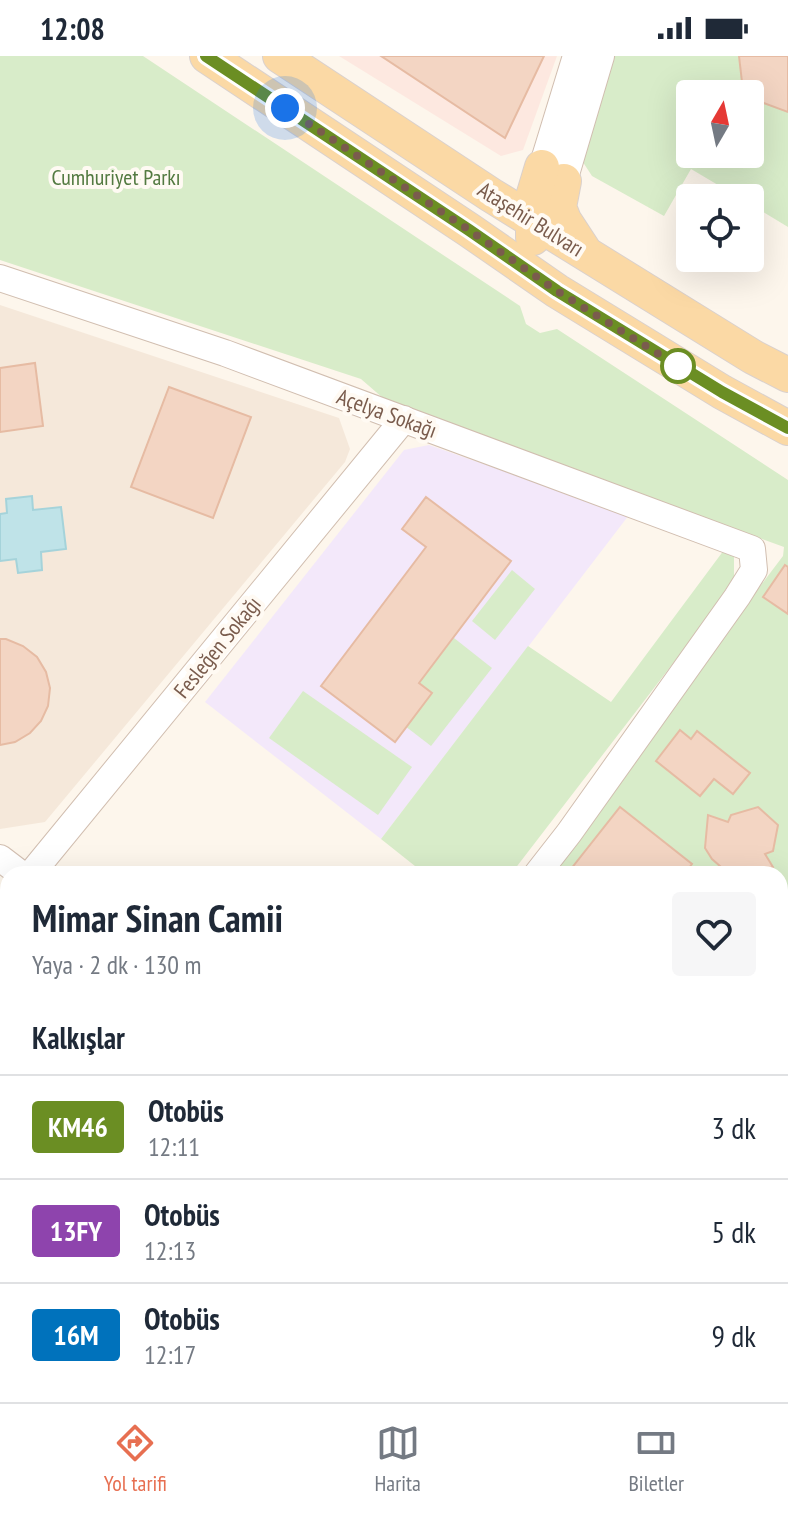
<!DOCTYPE html>
<html lang="tr">
<head>
<meta charset="utf-8">
<style>
	:root { --surface:#fff; --page:#f6f6f7; --text:#1f2937; --muted:#747a83; --line:#e0e1e3; --accent:#e76f51 }
	body { margin:0; font-family:"PT Sans Narrow",sans-serif; background:var(--page); color:var(--text); height:100vh; display:flex; flex-direction:column; font-size:30px; white-space:nowrap }
	* { box-sizing:border-box; margin:0 }
	p { font-size:26px; color:var(--muted) }
	.icon { flex:none; width:44px; height:44px; fill:none; stroke:currentColor; stroke-width:2; stroke-linecap:round; stroke-linejoin:round }
	.map { position:relative; flex:1; overflow:hidden }
	.drawer { position:absolute; left:0px; top:810px; width:788px; height:536px; display:flex; flex-direction:column; background:var(--surface); border-radius:24px 24px 0 0; box-shadow:0 8px 32px #0002 }
	.drawer>* { flex:none }
	.badge { padding:0 16px; border-radius:6px; font-size:28px; line-height:52px }
	.needle { width:52px; rotate:9deg }
	.fabs { position:absolute; left:676px; top:24px; display:grid; gap:16px }
	.fabs a { display:grid; place-items:center; width:88px; height:88px; border-radius:8px; background:var(--surface); box-shadow:0 8px 32px #0002; font-size:40px }
	.you { position:absolute; width:40px; height:40px; margin:-20px; border:6px solid #fff; border-radius:50%; background:#1a73e8; box-shadow:0 0 0 12px #1a73e833 }
	.map>.badge { position:absolute; translate:-50% -50%; box-shadow:0 0 0 4px #fff }
	h2 { padding:0 32px; font-size:30px; line-height:72px }
	.round { display:grid; place-items:center; flex:none; width:84px; height:84px; border-radius:8px; background:var(--page) }
	.summary { display:flex; align-items:center; justify-content:space-between; height:136px; padding:0 32px }
	h1 { font-size:38px; font-weight:800; line-height:60px }
	ul { padding:0; list-style:none }
	li { display:flex; align-items:center; gap:24px; height:104px; padding:0 32px; border-top:2px solid var(--line) }
	li div { flex:1 }
	li b { display:block; font-size:30px }
	li em { font-style:normal }
	li .badge { min-width:88px; font-weight:700; text-align:center }
	.status { display:flex; justify-content:space-between; align-items:center; height:56px; padding:0 40px; background:var(--surface); direction:ltr }
	.status svg { height:22px; fill:currentColor }
	.tabs { display:flex; justify-content:space-around; align-items:center; height:112px; border-top:2px solid var(--line); background:var(--surface); font-size:22px; color:var(--muted) }
	.tabs a { display:grid; justify-items:center; gap:4px }
	.tabs .selected { color:var(--accent) }
	.map>svg:first-child { display:block }
</style>
</head>
<body>
<div class="status"><b>12:08</b><svg viewBox="0 0 49 12"><path d="M0 12V9h3v3zM5 12V6h3v6zM10 12V3h3v9zM15 12V0h3v12zM26 1h20v11H26zM47 4h2v5h-2z"/></svg></div>
<div class="map">
<svg width="788" height="1346" viewBox="0 0 788 1346">
	<rect width="100%" height="100%" fill="#fdf6ec"/>
	<path fill="#f5e8da" d="M0 249 339 362 350 393 345 406 45 766 0 773Z"/>
	<path fill="#fde8e0" d="M339 0H557L523 94 501 100Z"/>
	<g fill="#f3e8fa">
		<path d="M429 389 629 459 381 783 205 646 404 394Z"/>
		<path d="M0 1023 8 1029V1190L0 1201Z"/>
	</g>
	<g fill="#d8ecc9" fill-rule="evenodd">
		<path d="M0 0H143L520 250 526 268 540 277 557 273 788 424V924L780 933V818H542L783 500 784 491 391 349 361 323 0 204Z"/>
		<path d="M608 0H788V171L750 148V142H740L691 113 664 160 592 120 575 94ZM690 38H750V98H690Z"/>
		<path d="M724 494 734 497V528L511 818H425L381 783 528 590 611 646Z"/>
		<path d="M512 514 535 533 495 584 472 565Z"/>
		<path d="M454 582 492 612 431 690 392 660Z"/>
		<path d="M303 635 412 711 378 759 269 682Z"/>
		<path d="M788 1168V1346H608L616 1338H780V1176Z"/>
		<path d="M8 1190V1338H105L98 1346H0V1201Z"/>
		<path d="M251 1338H407L400 1346H261Z"/>
	</g>
	<path fill="#bfe3e8" stroke="#a5d3da" stroke-width="2" d="M32 440 33 454 61 451 66 493 41 496 42 514 18 517 16 503 0 505V458L7 457 6 443Z"/>
	<g fill="#f3d5c3" stroke="#e6bba3" stroke-width="2">
		<path d="M381 0H544L505 82Z"/>
		<path d="M739 0H788V56L761 46 742 26Z"/>
		<path d="M35 307 43 370 0 376V312Z"/>
		<path d="M169 331 251 361 213 462 131 431Z"/>
		<path d="M426 441 511 505 419 627 432 637 395 686 321 630 426 491 402 473Z"/>
		<path d="M785 509 788 511V558L763 541Z"/>
		<path d="M0 583H6L23 590 37 601 46 616 50 632 48 650 41 665 30 677 15 686 0 689Z"/>
		<path d="M680 674 691 683 697 675 750 717 733 738 714 723 700 740 656 705Z"/>
		<path d="M620 751 692 808 684 818H567Z"/>
		<path d="M758 751 778 769 773 795 765 798 773 811 760 818H729L712 803 705 792 708 759 728 766 731 759Z"/>
		<path d="M8 1057V1106L0 1100V1067Z"/>
	</g>
	<g fill="none" stroke-linecap="round" stroke-linejoin="round">
		<defs>
			<g id="minor">
				<path d="M542 111 576 0"/>
				<path d="M564 125 601 0"/>
				<path d="M0 222 225 297 752 493 754 514 737 541 569 777 537 818"/>
				<path d="M0 802 21 818"/>
				<path d="M31 818 404 363"/>
				<path d="M0 858 8 848"/>
				<path d="M122 1346 128 1338"/>
			</g>
			<g id="major">
				<path d="M207 0 469 174 557 235 722 336 788 372"/>
				<path d="M280 0 491 139 753 301 788 319"/>
				<path d="M564 125 559 151 564 164 583 193"/>
				<path d="M533 182V141L542 111"/>
			</g>
			<g id="highway">
				<path d="M780 1017 788 1008"/>
				<path d="M780 1096 788 1087"/>
				<path d="M780 1139 788 1132"/>
				<path d="M475 1346 483 1338"/>
				<path d="M556 1346 564 1338"/>
			</g>
		</defs>
		<use href="#minor" stroke="#d1beb0" stroke-width="28"/>
		<use href="#major" stroke="#dad1cd" stroke-width="36"/>
		<use href="#highway" stroke="#dad1cd" stroke-width="42"/>
		<use href="#minor" stroke="#fff" stroke-width="26"/>
		<use href="#major" stroke="#fbd9a5" stroke-width="34"/>
		<use href="#highway" stroke="#f7b7a3" stroke-width="40"/>
	</g>
	<g fill="none" stroke-linecap="round" stroke-linejoin="round">
		<defs>
			<path id="line" d="M206 0 469 174 557 235 722 336 788 372"/>
		</defs>
		<use href="#line" stroke="#fff" stroke-width="18"/>
		<use href="#line" stroke="#6b8e23" stroke-width="12"/>
		<path stroke="#7a5c4d" stroke-width="8" stroke-dasharray="0 14.4" d="M285 52 469 174 557 235 678 310"/>
	</g>
	<circle fill="#fff" stroke="#6b8e23" stroke-width="4" cx="678" cy="310" r="16"/>
	<g text-anchor="middle" stroke-width="8" stroke-linejoin="round" paint-order="stroke">
		<g font-size="22" fill="#537a41" stroke="#fffaf3">
			<text x="116" y="129">Cumhuriyet Parkı</text>
		</g>
		<g font-size="22" fill="#7a5c4d" stroke="#fffaf3">
			<text transform="translate(531 163) rotate(32)" y="8">Ataşehir Bulvarı</text>
			<text transform="translate(387 357) rotate(20)" y="8">Açelya Sokağı</text>
			<text transform="translate(217 591) rotate(-51)" y="8">Fesleğen Sokağı</text>
		</g>
	</g>
</svg>
<div class="fabs">
<a><svg class="needle" viewBox="-14 -14 28 28"><path d="M0-13l5 13h-10z" fill="#e53935"/><path d="M0 13l5-13h-10z" fill="#747a83"/></svg></a>
<a><svg class="icon" aria-label="locate" viewBox="0 0 24 24"><circle cx="12" cy="12" r="6"/><path d="M12 2v4M12 18v4M2 12h4M18 12h4"/></svg></a>
</div>
<div class="you" style="left:285px;top:52px"></div>
<section class="drawer">
<div class="summary"><div><h1>Mimar Sinan Camii</h1><p>Yaya · 2 dk · 130 m</p></div><a class="round"><svg class="icon" aria-label="heart" viewBox="0 0 24 24"><path d="M12 20l-8-8c-3-5 5-10 8-4 3-6 11-1 8 4z"/></svg></a></div>
<h2>Kalkışlar</h2>
<ul>
<li><span class="badge" style="background:#6b8e23;color:#fff">KM46</span><div><b>Otobüs</b><p>12:11</p></div><em>3 dk</em></li>
<li><span class="badge" style="background:#8e44ad;color:#fff">13FY</span><div><b>Otobüs</b><p>12:13</p></div><em>5 dk</em></li>
<li><span class="badge" style="background:#0072bc;color:#fff">16M</span><div><b>Otobüs</b><p>12:17</p></div><em>9 dk</em></li>
</ul>
</section>
</div>
<nav class="tabs">
<a class="selected"><svg class="icon" aria-label="directions" viewBox="0 0 24 24"><path d="M12 3l9 9-9 9-9-9zM9 14v-3h6M13 9l2 2-2 2"/></svg>Yol tarifi</a>
<a><svg class="icon" aria-label="map" viewBox="0 0 24 24"><path d="M3 6l6-2 6 2 6-2v14l-6 2-6-2-6 2zM9 4v14M15 6v14"/></svg>Harita</a>
<a><svg class="icon" aria-label="tickets" viewBox="0 0 24 24"><path d="M3 7h18v10H3zM15 7v10"/></svg>Biletler</a>
</nav>
</body>
</html>
